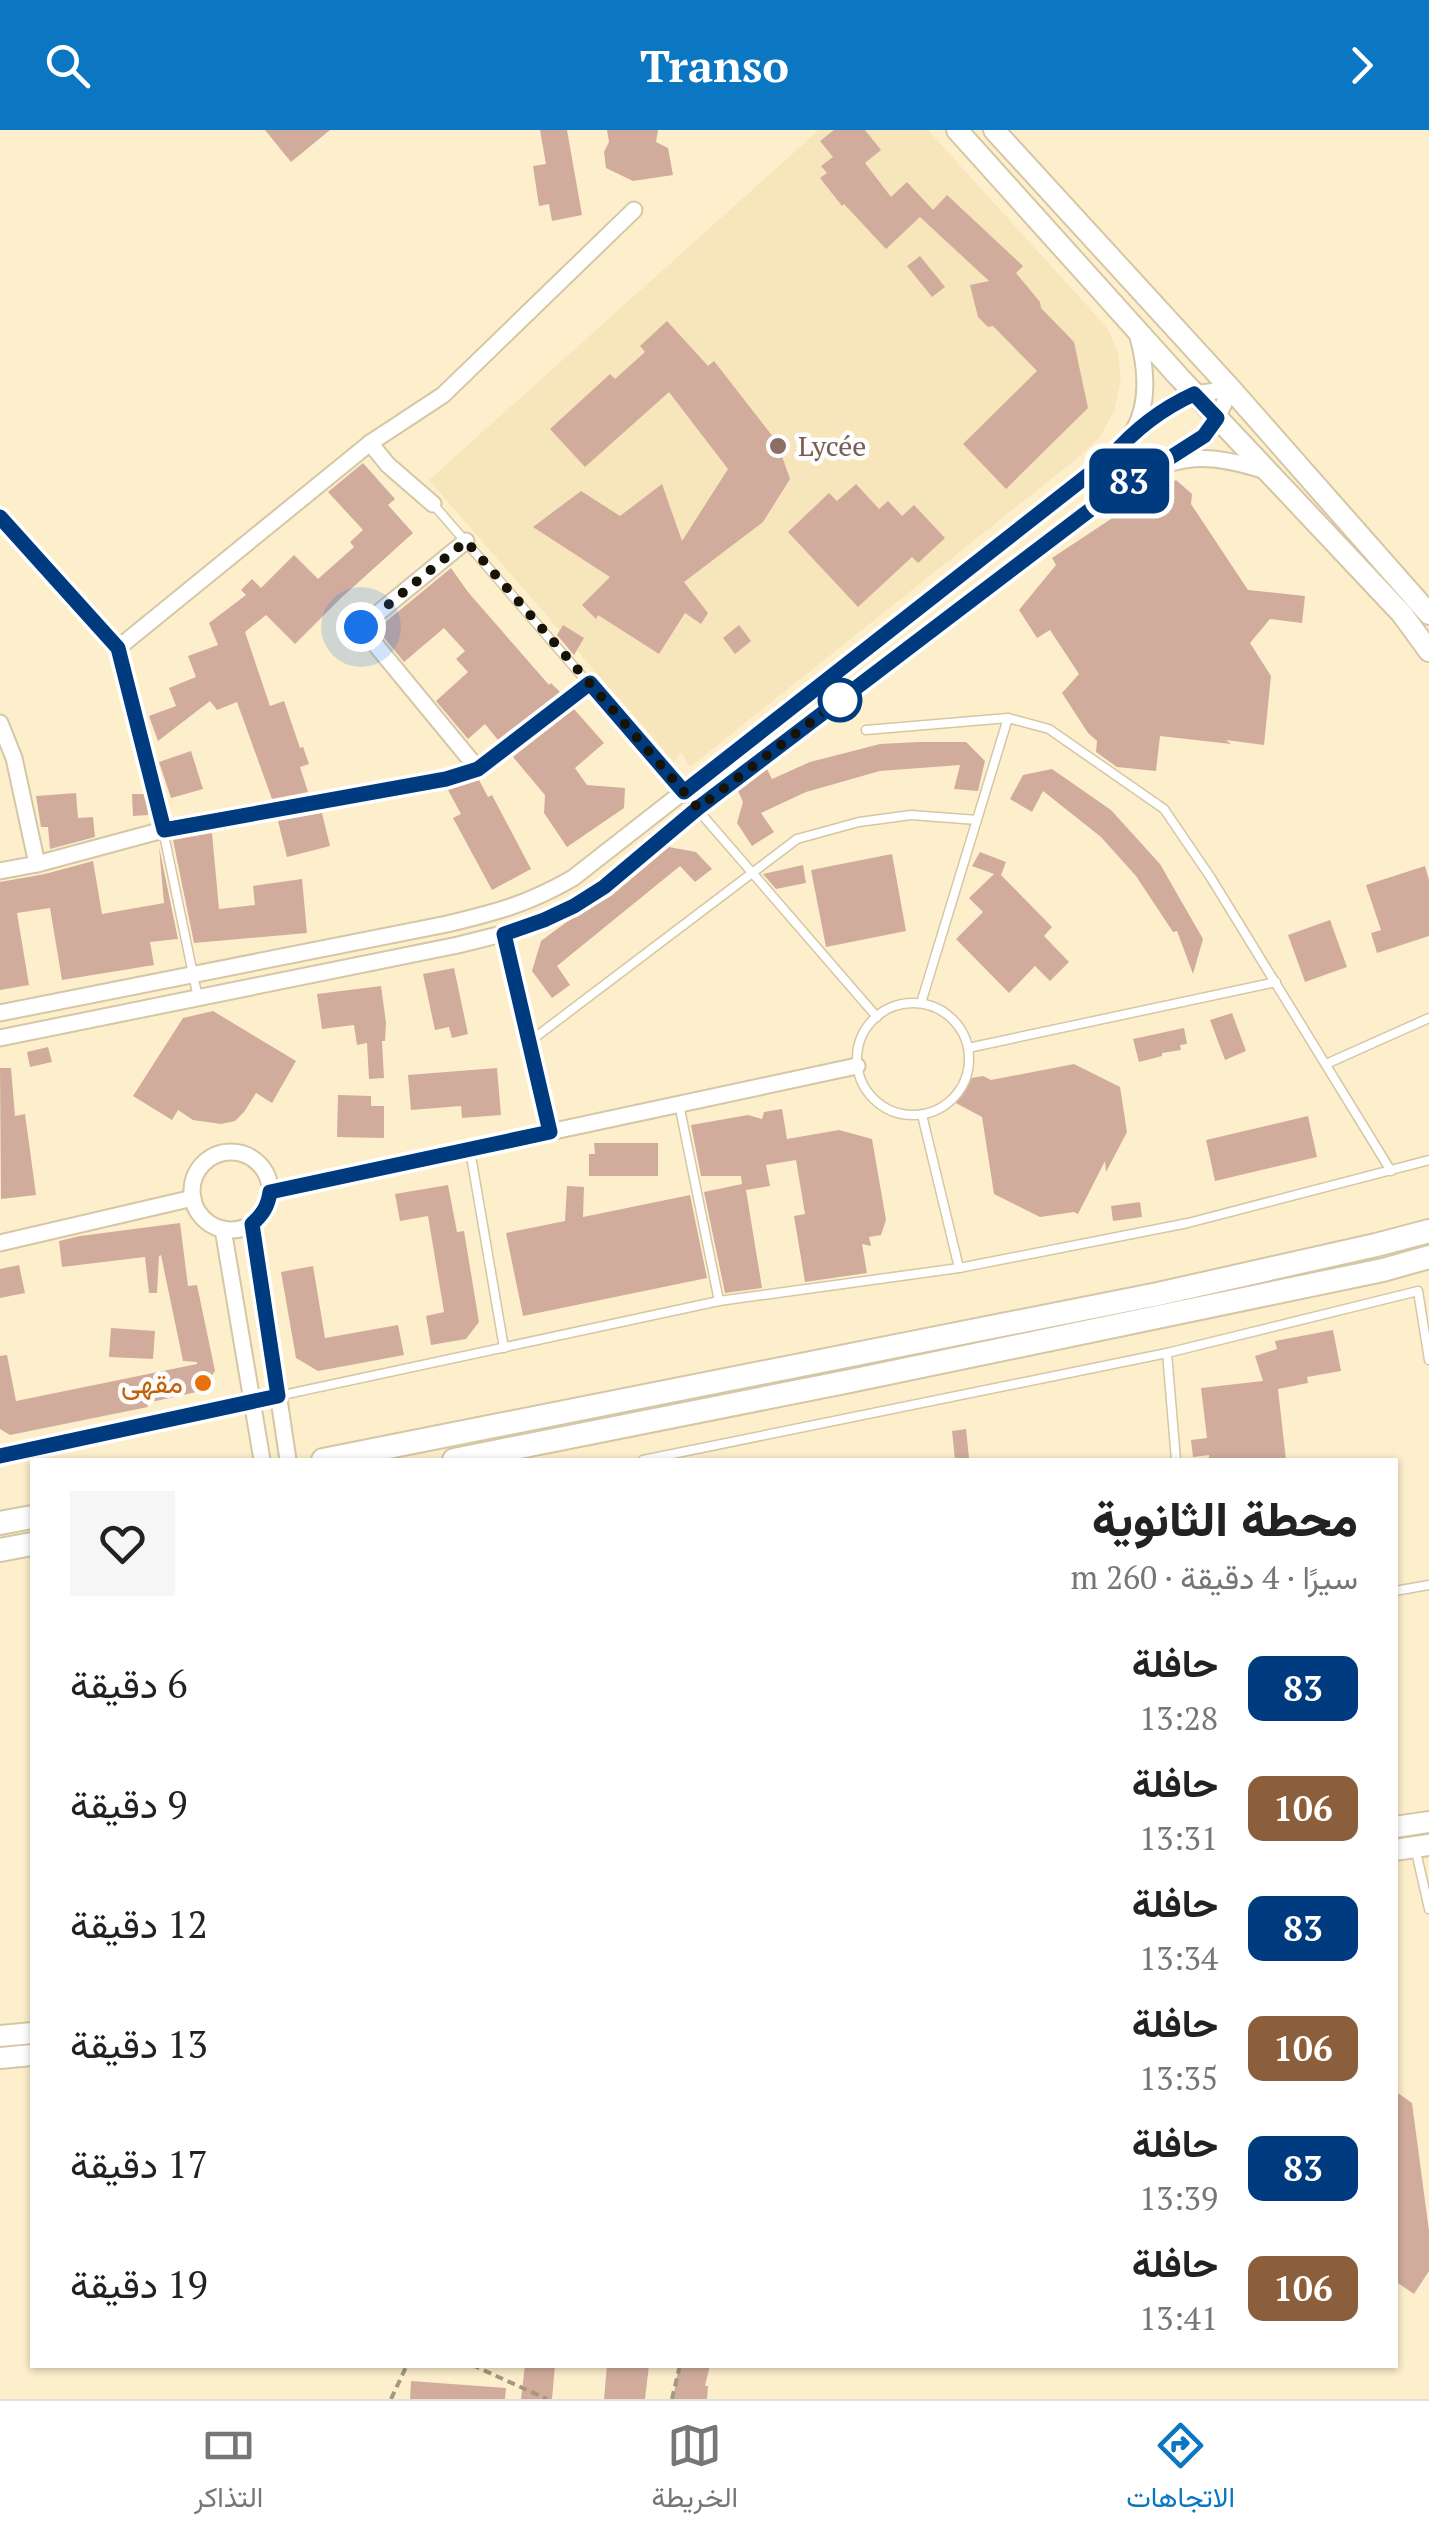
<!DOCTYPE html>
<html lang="ar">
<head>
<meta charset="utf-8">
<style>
	:root { --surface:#fff; --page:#f6f6f6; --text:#222; --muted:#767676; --line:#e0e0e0; --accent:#0b76c1 }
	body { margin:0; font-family:"PT Serif",Vazirmatn,serif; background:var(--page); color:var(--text); direction:rtl; height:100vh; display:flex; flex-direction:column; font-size:38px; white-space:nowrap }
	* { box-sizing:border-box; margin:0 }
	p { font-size:32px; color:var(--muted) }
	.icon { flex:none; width:55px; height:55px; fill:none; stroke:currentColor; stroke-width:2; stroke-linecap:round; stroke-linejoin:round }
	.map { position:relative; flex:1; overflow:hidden; direction:ltr }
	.side { position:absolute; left:30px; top:1328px; width:1368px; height:910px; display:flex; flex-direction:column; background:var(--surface); border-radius:0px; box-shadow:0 2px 8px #0004; direction:rtl }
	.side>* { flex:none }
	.badge { padding:0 20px; border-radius:15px; font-size:35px; line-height:65px }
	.you { position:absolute; width:50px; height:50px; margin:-25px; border:8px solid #fff; border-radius:50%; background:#1a73e8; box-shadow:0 0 0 15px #1a73e833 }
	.map>.badge { position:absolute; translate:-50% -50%; box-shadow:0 0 0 5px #fff }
	.round { display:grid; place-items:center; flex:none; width:105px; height:105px; border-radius:0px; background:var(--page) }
	.overview { display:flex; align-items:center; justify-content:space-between; height:170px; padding:0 40px }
	h1 { font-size:48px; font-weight:800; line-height:75px }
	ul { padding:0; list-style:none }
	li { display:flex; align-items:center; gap:30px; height:120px; padding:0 40px }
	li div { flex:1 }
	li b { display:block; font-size:38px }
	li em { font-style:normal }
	li .badge { min-width:110px; font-weight:700; text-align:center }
	header { display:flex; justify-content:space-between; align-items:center; height:130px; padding:0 40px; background:var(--accent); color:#fff; font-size:45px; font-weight:800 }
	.dock { display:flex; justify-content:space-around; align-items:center; height:140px; border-top:2px solid var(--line); background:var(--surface); font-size:28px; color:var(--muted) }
	.dock a { display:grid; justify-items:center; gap:5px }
	.dock .on { color:var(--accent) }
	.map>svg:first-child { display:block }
</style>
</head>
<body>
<header><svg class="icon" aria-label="forward" viewBox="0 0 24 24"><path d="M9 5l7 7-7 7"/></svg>Transo<svg class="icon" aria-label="search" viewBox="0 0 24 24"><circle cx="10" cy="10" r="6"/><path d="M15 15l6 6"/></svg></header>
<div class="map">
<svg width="1429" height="2269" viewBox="0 0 1429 2269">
	<rect width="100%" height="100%" fill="#fdefcc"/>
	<path fill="#f7e5bb" d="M819 0H928L1108 199 1118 223 1121 248 1114 281 1100 307 1080 326 690 637 681 622 674 632 429 350Z"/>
	<g fill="#d1ac9d">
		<path d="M265 0H330L291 32Z"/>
		<path d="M540 0H567L582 85 552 91 549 74 539 76 533 36 546 34Z"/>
		<path d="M607 0H658L656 12 668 18 673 45 633 51 606 38 604 22 609 12Z"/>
		<path d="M834 0H865L881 20 865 33 891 67 907 52 933 80 947 65 1023 136 1016 143 1040 172 1041 178 1074 212 1088 278 1006 359 963 314 1037 241 993 196 988 197 978 187 970 155 989 151 920 87 886 119 844 74 842 76 820 48 827 43 821 36 833 27 820 11Z"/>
		<path d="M920 126 945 157 932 167 907 136Z"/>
		<path d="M667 191 708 236 714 231 777 312 790 349 763 392 684 452 708 483 701 494 685 483 659 524 598 485 596 489 582 475 610 447 533 397 581 361 620 386 662 354 682 411 728 339 669 262 585 337 550 299 610 244 615 249 645 222 640 216Z"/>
		<path d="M363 333 395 369 388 375 413 403 341 468 295 514 266 485 245 502 270 576 284 571 300 618 303 617 309 634 300 637 308 662 272 669 237 572 217 580 210 571 158 611 149 586 176 576 169 558 196 547 188 526 218 515 209 493 246 465 241 460 252 449 261 458 294 425 318 449 354 417 350 412 363 400 328 362Z"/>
		<path d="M1176 350 1192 364 1191 374 1248 460 1305 466 1302 493 1270 489 1250 513 1271 546 1264 615 1226 610 1231 614 1160 606 1156 641 1117 637 1096 622 1097 611 1088 603 1062 563 1079 544 1050 500 1037 508 1019 480 1056 435 1052 428 1123 381H1129Z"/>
		<path d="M856 354 879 379 888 371 902 386 914 375 945 408 918 433 912 427 858 477 788 402 829 363 837 371Z"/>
		<path d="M451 438 468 462 549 555 551 553 560 562 498 610 485 594 468 609 436 571 468 542 456 529 465 521 444 498 404 532 377 499Z"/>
		<path d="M563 495 584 508 574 525 557 505Z"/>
		<path d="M739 495 751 511 735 524 723 508Z"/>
		<path d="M574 579 604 613 575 638 587 655 625 658 624 678 567 717 544 683 545 665 513 627Z"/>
		<path d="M918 612H966L985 631 978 661 954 659 960 635 880 641 806 662 761 683 774 702 752 716 737 693 743 672 738 661 767 639 772 649 810 632 880 614Z"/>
		<path d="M191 621 203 659 171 668 159 632Z"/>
		<path d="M1052 639 1111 680 1160 734 1203 809 1193 844 1177 801 1173 802 1136 746 1101 707 1043 661 1032 682 1010 669 1023 645Z"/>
		<path d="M479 650 488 667 492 665 531 739 492 760 453 688 461 684 448 660Z"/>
		<path d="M76 663 78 688 93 687 95 707 50 719 48 697H41L36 666Z"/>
		<path d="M132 664H146L148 685 133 686Z"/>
		<path d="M322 683 330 716 287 727 278 691Z"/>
		<path d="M212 703 219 779 255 775 253 756 302 749 307 803 194 813 173 710Z"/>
		<path d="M159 717 178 809 150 812 154 835 62 850 50 778 17 783 29 855 0 860V752L45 744 93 731 102 784 164 773Z"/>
		<path d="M669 717 696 722 712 739 695 752 680 736 557 836 570 855 552 868 532 841 541 811 568 791 611 766Z"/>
		<path d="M980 722 1006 732 1001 745 1052 797 1044 806 1069 832 1050 851 1035 836 1009 863 956 809 983 782 969 768 994 744 972 736Z"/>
		<path d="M892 724 906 801 826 817 811 740Z"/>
		<path d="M803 735 806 753 776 759 763 744Z"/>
		<path d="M1425 736 1429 750V806L1377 823 1371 803 1381 800 1366 755Z"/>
		<path d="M1330 790 1347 837 1305 852 1288 805Z"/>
		<path d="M454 838 468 904 452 908 449 897 435 900 423 844Z"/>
		<path d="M381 856 386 893 385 911H382L384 948 369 949 367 913 357 915 354 895 322 899 317 864Z"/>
		<path d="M213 881 296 931 272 973 256 963 244 982 235 991 221 994 193 990 178 980 172 990 133 966 183 888Z"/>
		<path d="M1232 883 1246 921 1225 930 1210 890Z"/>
		<path d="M1184 898 1187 914 1180 915 1181 920 1162 923V926L1139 932 1133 909Z"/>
		<path d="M48 917 52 932 30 937 27 922Z"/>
		<path d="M1074 934 1120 957 1127 1002 1106 1042 1105 1031 1078 1084 1074 1082 1040 1087 994 1064 982 987 954 972 966 949 983 946 991 950Z"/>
		<path d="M0 938H11L15 986 25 984 36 1065 1 1069Z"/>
		<path d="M497 938 501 985 462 988 461 976 411 980 408 945Z"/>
		<path d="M338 965 371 966V976H384V1008L337 1007Z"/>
		<path d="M782 979 787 1009 839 1000 872 1009 886 1090 881 1105 869 1107 871 1116 862 1114 867 1143 805 1152 794 1086 805 1084 796 1030 766 1035 770 1056 746 1060 762 1158 725 1163 704 1062 742 1054 741 1046H701L691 995 748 985 762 989 764 982Z"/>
		<path d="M1308 986 1317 1027 1215 1051 1206 1010Z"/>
		<path d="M594 1013H658V1046H589V1024H595Z"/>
		<path d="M448 1055 457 1102 464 1101 479 1192 466 1209 431 1215 426 1186 444 1182 428 1086 400 1091 395 1064Z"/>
		<path d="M567 1056 584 1057 583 1087 690 1065 707 1148 523 1186 506 1103 565 1091Z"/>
		<path d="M1140 1072 1142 1087 1113 1091 1111 1076Z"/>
		<path d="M180 1093 188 1156 197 1155 215 1241 201 1261 147 1273 148 1277 10 1305 0 1299V1226L7 1225 16 1271 197 1234V1232L183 1231 161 1125 159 1126 157 1163H149L145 1127 62 1137 59 1111 80 1106Z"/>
		<path d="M19 1135 25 1163 0 1168V1139Z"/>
		<path d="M313 1136 325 1208 398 1195 404 1225 318 1241 296 1228 281 1142Z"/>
		<path d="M111 1198 155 1201 153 1229 109 1227Z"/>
		<path d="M1333 1200 1341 1241 1307 1247 1308 1253 1278 1259 1286 1330H1209V1325L1193 1327 1191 1310 1207 1308 1201 1258 1263 1251 1255 1226 1277 1219 1275 1211Z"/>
		<path d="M966 1299 969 1328 955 1330 952 1301Z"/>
		<path d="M1395 1961 1412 1973 1429 2101V2141L1414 2164 1395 2151Z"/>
		<path d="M525 2235H555L552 2269H521Z"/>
		<path d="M607 2235H649L645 2269H604Z"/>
		<path d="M679 2235H710L705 2256H708L707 2269H673Z"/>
		<path d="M411 2251 506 2258 505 2269H410Z"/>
	</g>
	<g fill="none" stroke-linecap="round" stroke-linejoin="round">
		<defs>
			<g id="service">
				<path d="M433 374 877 887"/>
				<path d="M118 518 163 700 198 868"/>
				<path d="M866 600 1008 588 1049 599 1164 679 1211 748 1391 1041"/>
				<path d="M504 803 550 1002"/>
				<circle cx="913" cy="929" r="56"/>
				<path d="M921 873 1008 588"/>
				<path d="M529 912 797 709 859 692 911 685 977 690"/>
				<path d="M968 918 1276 852"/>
				<path d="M1326 934 1429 888"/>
				<path d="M679 974 719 1171"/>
				<path d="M922 985 959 1138"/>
				<path d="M470 1020 504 1218"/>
				<path d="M0 1326 719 1171 959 1138 1188 1093 1429 1030"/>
				<path d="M643 1330 1167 1223"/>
				<path d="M1176 1330 1167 1223 1418 1161 1429 1230"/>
				<path d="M1395 1461 1429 1455"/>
				<path d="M1415 1717 1429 1779"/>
			</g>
			<g id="minor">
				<path d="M1133 301 1171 274 1194 264 1231 259 1217 288 1204 306 1169 329"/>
				<path d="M370 313 443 265 634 80"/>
				<path d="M0 387 118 518 370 313 388 335 433 374"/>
				<path d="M466 411 361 497 478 639"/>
				<path d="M0 593 14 628 37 734"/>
				<path d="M0 741 37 734 163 700 446 649 478 639 590 553"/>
				<path d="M0 883 447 794C497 782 528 774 573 748L1111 327C1118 319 1126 312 1132 303 1151 273 1146 235 1137 203"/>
				<path d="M0 908 458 815 510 802 544 790 574 776 604 757 698 678 1132 348C1186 322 1212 324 1269 342"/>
				<circle cx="231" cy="1061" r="39"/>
				<path d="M270 1062 857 936"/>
				<path d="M253 1094 288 1330"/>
				<path d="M223 1099 262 1330"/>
				<path d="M0 1113 193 1068"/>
			</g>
			<g id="tertiary">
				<path d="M957 0 1178 246 1402 484 1429 521"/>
				<path d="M994 0 1231 259 1429 484"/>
				<path d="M1395 1697 1429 1692"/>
				<path d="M1395 1720 1429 1715"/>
				<path d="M0 1906 32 1903"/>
				<path d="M0 1928 32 1925"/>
			</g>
			<g id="secondary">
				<path d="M323 1330 1158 1164 1376 1115 1429 1101"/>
				<path d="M454 1330 850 1251 1383 1140 1429 1127"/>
				<path d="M0 1393 32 1387"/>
				<path d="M0 1420 32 1414"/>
			</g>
		</defs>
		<use href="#service" stroke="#d5c7a5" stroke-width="11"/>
		<use href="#minor" stroke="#d5c7a5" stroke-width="19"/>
		<use href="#tertiary" stroke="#d5c7a5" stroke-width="24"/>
		<use href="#secondary" stroke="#d5c7a5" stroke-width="26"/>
		<g stroke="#a4997f" stroke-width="4" stroke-dasharray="8 5" stroke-linecap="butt">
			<path d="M472 2235 547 2269"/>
			<path d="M391 2269 407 2235"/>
			<path d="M672 2269 680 2235"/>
		</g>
		<use href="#service" stroke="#fff" stroke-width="8"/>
		<use href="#minor" stroke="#fff" stroke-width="15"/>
		<use href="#tertiary" stroke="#fff" stroke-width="20"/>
		<use href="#secondary" stroke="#fff" stroke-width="22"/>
	</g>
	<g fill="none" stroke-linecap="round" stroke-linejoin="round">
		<defs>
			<path id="line" d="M0 387 118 518 164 700 446 649 478 639 590 553 684 662 1111 327C1135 299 1161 279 1194 264L1217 288 1204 306 1157 336 1132 348 698 678 604 757 574 776 544 790 504 804 550 1002 270 1062C268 1076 263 1084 252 1094L278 1266 0 1326"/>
		</defs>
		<use href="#line" stroke="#fff" stroke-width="22"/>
		<use href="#line" stroke="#003b80" stroke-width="15"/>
		<path stroke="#181307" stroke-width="10" stroke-dasharray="0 18" d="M361 497 466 411 698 678 853 560 840 570"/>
	</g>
	<circle fill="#8d6e63" stroke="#fdfdfd" stroke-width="4" cx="778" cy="316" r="10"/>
	<circle fill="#fff" stroke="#003b80" stroke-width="5" cx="840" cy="570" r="20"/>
	<circle fill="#e8710a" stroke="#fdfdfd" stroke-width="4" cx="203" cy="1253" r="10"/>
	<g text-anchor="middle" stroke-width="9" stroke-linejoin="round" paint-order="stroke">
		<g font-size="28" fill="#785e54" stroke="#fdfdfd" text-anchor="start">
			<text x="798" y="326">Lycée</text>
		</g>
		<g font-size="28" fill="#c56008" stroke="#fdfdfd" text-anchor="end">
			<text x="183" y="1263">مقهى</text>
		</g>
	</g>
</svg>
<div class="you" style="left:361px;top:497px"></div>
<b class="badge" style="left:1129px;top:351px;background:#003b80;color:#fff">83</b>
<section class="side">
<div class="overview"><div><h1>محطة الثانوية</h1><p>سيرًا · 4 دقيقة · 260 m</p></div><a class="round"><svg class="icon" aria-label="heart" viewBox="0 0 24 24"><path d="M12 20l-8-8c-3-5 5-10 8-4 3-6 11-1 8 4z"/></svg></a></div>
<ul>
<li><span class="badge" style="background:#003b80;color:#fff">83</span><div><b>حافلة</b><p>13:28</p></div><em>6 دقيقة</em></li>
<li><span class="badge" style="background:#8b5e3c;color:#fff">106</span><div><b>حافلة</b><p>13:31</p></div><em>9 دقيقة</em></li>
<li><span class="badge" style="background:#003b80;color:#fff">83</span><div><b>حافلة</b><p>13:34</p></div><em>12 دقيقة</em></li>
<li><span class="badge" style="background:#8b5e3c;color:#fff">106</span><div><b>حافلة</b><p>13:35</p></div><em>13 دقيقة</em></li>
<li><span class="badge" style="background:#003b80;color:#fff">83</span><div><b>حافلة</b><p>13:39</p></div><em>17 دقيقة</em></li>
<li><span class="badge" style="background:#8b5e3c;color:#fff">106</span><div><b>حافلة</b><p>13:41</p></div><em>19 دقيقة</em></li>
</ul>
</section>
</div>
<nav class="dock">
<a class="on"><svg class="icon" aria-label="directions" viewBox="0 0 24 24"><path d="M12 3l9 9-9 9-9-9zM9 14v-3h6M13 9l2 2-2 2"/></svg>الاتجاهات</a>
<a><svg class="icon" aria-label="map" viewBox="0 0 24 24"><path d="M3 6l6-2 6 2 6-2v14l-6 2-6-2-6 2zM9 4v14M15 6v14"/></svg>الخريطة</a>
<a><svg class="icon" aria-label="tickets" viewBox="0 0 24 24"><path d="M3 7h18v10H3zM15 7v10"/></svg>التذاكر</a>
</nav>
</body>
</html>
